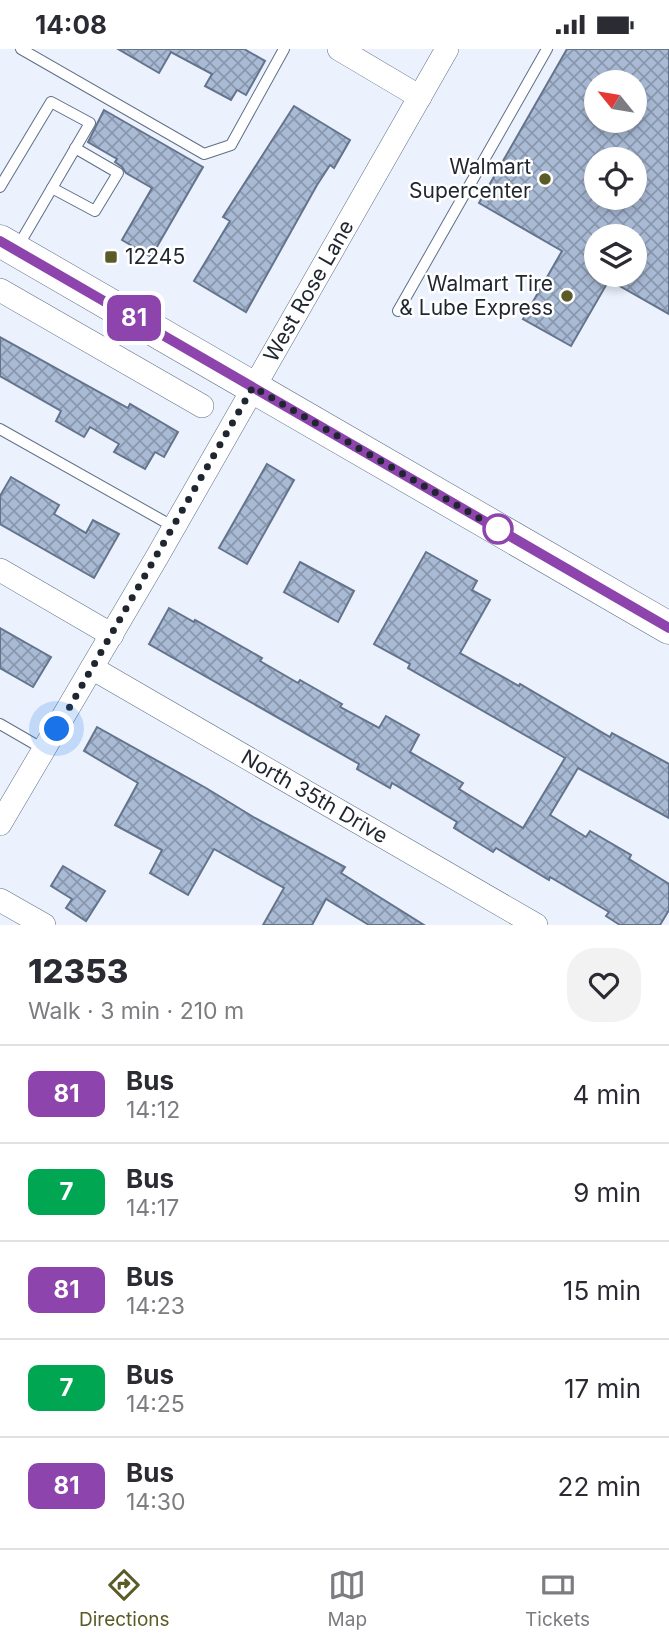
<!DOCTYPE html>
<html lang="en">
<head>
<meta charset="utf-8">
<style>
	:root { --surface:#fff; --page:#f2f2f3; --text:#2b2b33; --muted:#7c7c81; --line:#e1e1e2; --accent:#5b5b27 }
	body { margin:0; font-family:Inter,sans-serif; background:var(--page); color:var(--text); height:100vh; display:flex; flex-direction:column; font-size:26px; white-space:nowrap }
	* { box-sizing:border-box; margin:0 }
	p { font-size:23px; color:var(--muted) }
	.icon { flex:none; width:38px; height:38px; fill:none; stroke:currentColor; stroke-width:2; stroke-linecap:round; stroke-linejoin:round }
	.map { position:relative; height:876px; overflow:hidden }
	.panel { display:flex; flex-direction:column; background:var(--surface); flex:1 }
	.panel>* { flex:none }
	.badge { padding:0 14px; border-radius:10px; font-size:24px; line-height:46px }
	.needle { width:46px; rotate:300deg }
	.tools { position:absolute; left:584px; top:21px; display:grid; gap:14px }
	.tools a { display:grid; place-items:center; width:63px; height:63px; border-radius:50%; background:var(--surface); box-shadow:0 4px 10px #0003; font-size:35px }
	.you { position:absolute; width:35px; height:35px; margin:-18px; border:5px solid #fff; border-radius:50%; background:#1a73e8; box-shadow:0 0 0 10px #1a73e833 }
	.map>.badge { position:absolute; translate:-50% -50%; box-shadow:0 0 0 4px #fff }
	.round { display:grid; place-items:center; flex:none; width:74px; height:74px; border-radius:28px; background:var(--page) }
	.head { display:flex; align-items:center; justify-content:space-between; height:119px; padding:0 28px }
	h1 { font-size:33px; font-weight:800; line-height:52px }
	ul { padding:0; list-style:none }
	li { display:flex; align-items:center; gap:21px; height:98px; padding:0 28px; border-top:2px solid var(--line) }
	li div { flex:1 }
	li b { display:block; font-size:26px }
	li em { font-style:normal }
	li .badge { min-width:77px; font-weight:700; text-align:center }
	.status { display:flex; justify-content:space-between; align-items:center; height:49px; padding:0 35px; background:var(--surface); direction:ltr }
	.status svg { height:19px; fill:currentColor }
	.tab-bar { display:flex; justify-content:space-around; align-items:center; height:98px; border-top:2px solid var(--line); background:var(--surface); font-size:19px; color:var(--muted) }
	.tab-bar a { display:grid; justify-items:center; gap:4px }
	.tab-bar .on { color:var(--accent) }
	.map>svg:first-child { display:block }
</style>
</head>
<body>
<div class="status"><b>14:08</b><svg viewBox="0 0 49 12"><path d="M0 12V9h3v3zM5 12V6h3v6zM10 12V3h3v9zM15 12V0h3v12zM26 1h20v11H26zM47 4h2v5h-2z"/></svg></div>
<div class="map">
<svg width="669" height="876" viewBox="0 0 669 876">
	<defs>
		<pattern id="building-cross-hatch" width="8" height="8" patternUnits="userSpaceOnUse" patternTransform="scale(1.75)"><rect width="8" height="8" fill="#a9bad5"/><path d="M0 0l8 8M0 8l8-8" fill="none" stroke="#8997ad"/></pattern>
	</defs>
	<rect width="100%" height="100%" fill="#ebf2fd"/>
	<g fill="url(#building-cross-hatch)" stroke="#64748d" stroke-width="2" fill-rule="evenodd">
		<path d="M118 0H244L265 12 246 46 237 41 231 51 205 37 212 25 171 3 159 24Z"/>
		<path d="M567 0H669V265L609 231 571 297 523 270 562 202 479 154ZM597 33H635V72H597ZM597 110H635V149H597ZM597 187H635V226H597Z"/>
		<path d="M294 57 350 91 334 119 330 116 317 136 246 263 194 232 230 172 223 168Z"/>
		<path d="M104 61 203 118 151 208 122 191 152 139 126 124 122 118 115 113 117 110 88 93Z"/>
		<path d="M0 288 128 359 130 355 178 383 164 408 155 403 145 420 114 403 119 395 90 378 84 388 56 372 61 362 0 327Z"/>
		<path d="M267 415 294 431 247 515 219 499Z"/>
		<path d="M11 428 59 456 54 465 86 484 93 471 119 485 94 529 0 475V447Z"/>
		<path d="M426 503 477 532 472 541 490 551 460 604 519 637 520 635 610 688 612 684 669 715V769L578 719 550 766 586 788 590 782 631 806 629 810 669 835V861L660 876H620L606 867 609 863 550 828 549 831 496 799 493 803 454 779 457 773 392 734 390 739 357 720 359 715 149 595 169 559 194 573 195 571 262 609 260 612 298 634 300 631 342 655 340 658 379 679 386 667 419 686 410 703 463 734 459 740 523 779 565 709 408 619 410 615 374 595Z"/>
		<path d="M300 513 354 542 338 573 284 543Z"/>
		<path d="M0 579 51 608 33 638 0 619Z"/>
		<path d="M97 678 206 739 255 769 345 818 341 824 424 876H369L326 850 312 876H263L284 839 214 800 188 846 150 824 162 801 115 776 138 734 84 702Z"/>
		<path d="M63 817 105 842 86 872 66 859 72 850 51 837Z"/>
	</g>
	<g fill="none" stroke-linecap="round" stroke-linejoin="round">
		<defs>
			<g id="service">
				<path d="M21 0 204 105 231 96 284 0"/>
				<path d="M0 138 51 53 90 74 17 199"/>
				<path d="M52 139 95 162 118 124 75 99"/>
				<path d="M398 262 547 0"/>
				<path d="M0 380 174 478"/>
				<path d="M0 675 45 701"/>
			</g>
			<g id="minor">
				<path d="M339 0 420 48"/>
				<path d="M0 241 202 357"/>
				<path d="M0 521 112 586"/>
				<path id="s1" d="M92 619 536 876"/>
				<path id="s2" d="M0 775 157 508 447 0"/>
				<path d="M0 851 44 876"/>
			</g>
			<path id="secondary" d="M0 192 669 579"/>
		</defs>
		<use href="#service" stroke="#5f6f87" stroke-width="12"/>
		<use href="#minor" stroke="#5f6f87" stroke-width="24"/>
		<use href="#secondary" stroke="#5f6f87" stroke-width="33"/>
		<use href="#service" stroke="#fff" stroke-width="10"/>
		<use href="#minor" stroke="#fff" stroke-width="23"/>
		<use href="#secondary" stroke="#fff" stroke-width="32"/>
	</g>
	<g fill="none" stroke-linecap="round" stroke-linejoin="round">
		<defs>
			<path id="line" d="M0 192 669 579"/>
		</defs>
		<use href="#line" stroke="#fff" stroke-width="16"/>
		<use href="#line" stroke="#8e44ad" stroke-width="10"/>
		<path stroke="#1f2630" stroke-width="7" stroke-dasharray="0 12.6" d="M57 680 253 338 498 480"/>
	</g>
	<g fill="#5b5b27" stroke="#fff" stroke-width="2.5">
		<circle cx="545" cy="130" r="7"/>
		<rect x="104" y="201" width="14" height="14" rx="3.5"/>
		<circle cx="567" cy="247" r="7"/>
	</g>
	<circle fill="#fff" stroke="#8e44ad" stroke-width="3.5" cx="498" cy="480" r="14"/>
	<g text-anchor="middle" stroke-width="5" stroke-linejoin="round" paint-order="stroke">
		<g font-size="21" fill="#1f2630" stroke="#fff" text-anchor="end">
			<text x="531" y="125">Walmart<tspan x="531" dy="24">Supercenter</tspan></text>
			<text x="125" y="215" text-anchor="start">12245</text>
			<text x="553" y="242">Walmart Tire<tspan x="553" dy="24">&amp; Lube Express</tspan></text>
		</g>
		<g font-size="21" fill="#1f2630" stroke="#fff">
			<text dy="7" stroke="none"><textPath href="#s2" startOffset="616">West Rose Lane</textPath></text>
			<text dy="7" stroke="none"><textPath href="#s1" startOffset="257">North 35th Drive</textPath></text>
		</g>
	</g>
</svg>
<div class="tools">
<a><svg class="needle" viewBox="-14 -14 28 28"><path d="M0-13l5 13h-10z" fill="#e53935"/><path d="M0 13l5-13h-10z" fill="#7c7c81"/></svg></a>
<a><svg class="icon" aria-label="locate" viewBox="0 0 24 24"><circle cx="12" cy="12" r="6"/><path d="M12 2v4M12 18v4M2 12h4M18 12h4"/></svg></a>
<a><svg class="icon" aria-label="layers" viewBox="0 0 24 24"><path d="M12 4l9 5-9 5-9-5zM3 14l9 5 9-5"/></svg></a>
</div>
<div class="you" style="left:57px;top:680px"></div>
<b class="badge" style="left:134px;top:269px;background:#8e44ad;color:#fff">81</b>
</div>
<section class="panel">
<div class="head"><div><h1>12353</h1><p>Walk · 3 min · 210 m</p></div><a class="round"><svg class="icon" aria-label="heart" viewBox="0 0 24 24"><path d="M12 20l-8-8c-3-5 5-10 8-4 3-6 11-1 8 4z"/></svg></a></div>
<ul>
<li><span class="badge" style="background:#8e44ad;color:#fff">81</span><div><b>Bus</b><p>14:12</p></div><em>4 min</em></li>
<li><span class="badge" style="background:#00a651;color:#fff">7</span><div><b>Bus</b><p>14:17</p></div><em>9 min</em></li>
<li><span class="badge" style="background:#8e44ad;color:#fff">81</span><div><b>Bus</b><p>14:23</p></div><em>15 min</em></li>
<li><span class="badge" style="background:#00a651;color:#fff">7</span><div><b>Bus</b><p>14:25</p></div><em>17 min</em></li>
<li><span class="badge" style="background:#8e44ad;color:#fff">81</span><div><b>Bus</b><p>14:30</p></div><em>22 min</em></li>
</ul>
</section>
<nav class="tab-bar">
<a class="on"><svg class="icon" aria-label="directions" viewBox="0 0 24 24"><path d="M12 3l9 9-9 9-9-9zM9 14v-3h6M13 9l2 2-2 2"/></svg>Directions</a>
<a><svg class="icon" aria-label="map" viewBox="0 0 24 24"><path d="M3 6l6-2 6 2 6-2v14l-6 2-6-2-6 2zM9 4v14M15 6v14"/></svg>Map</a>
<a><svg class="icon" aria-label="tickets" viewBox="0 0 24 24"><path d="M3 7h18v10H3zM15 7v10"/></svg>Tickets</a>
</nav>
</body>
</html>
